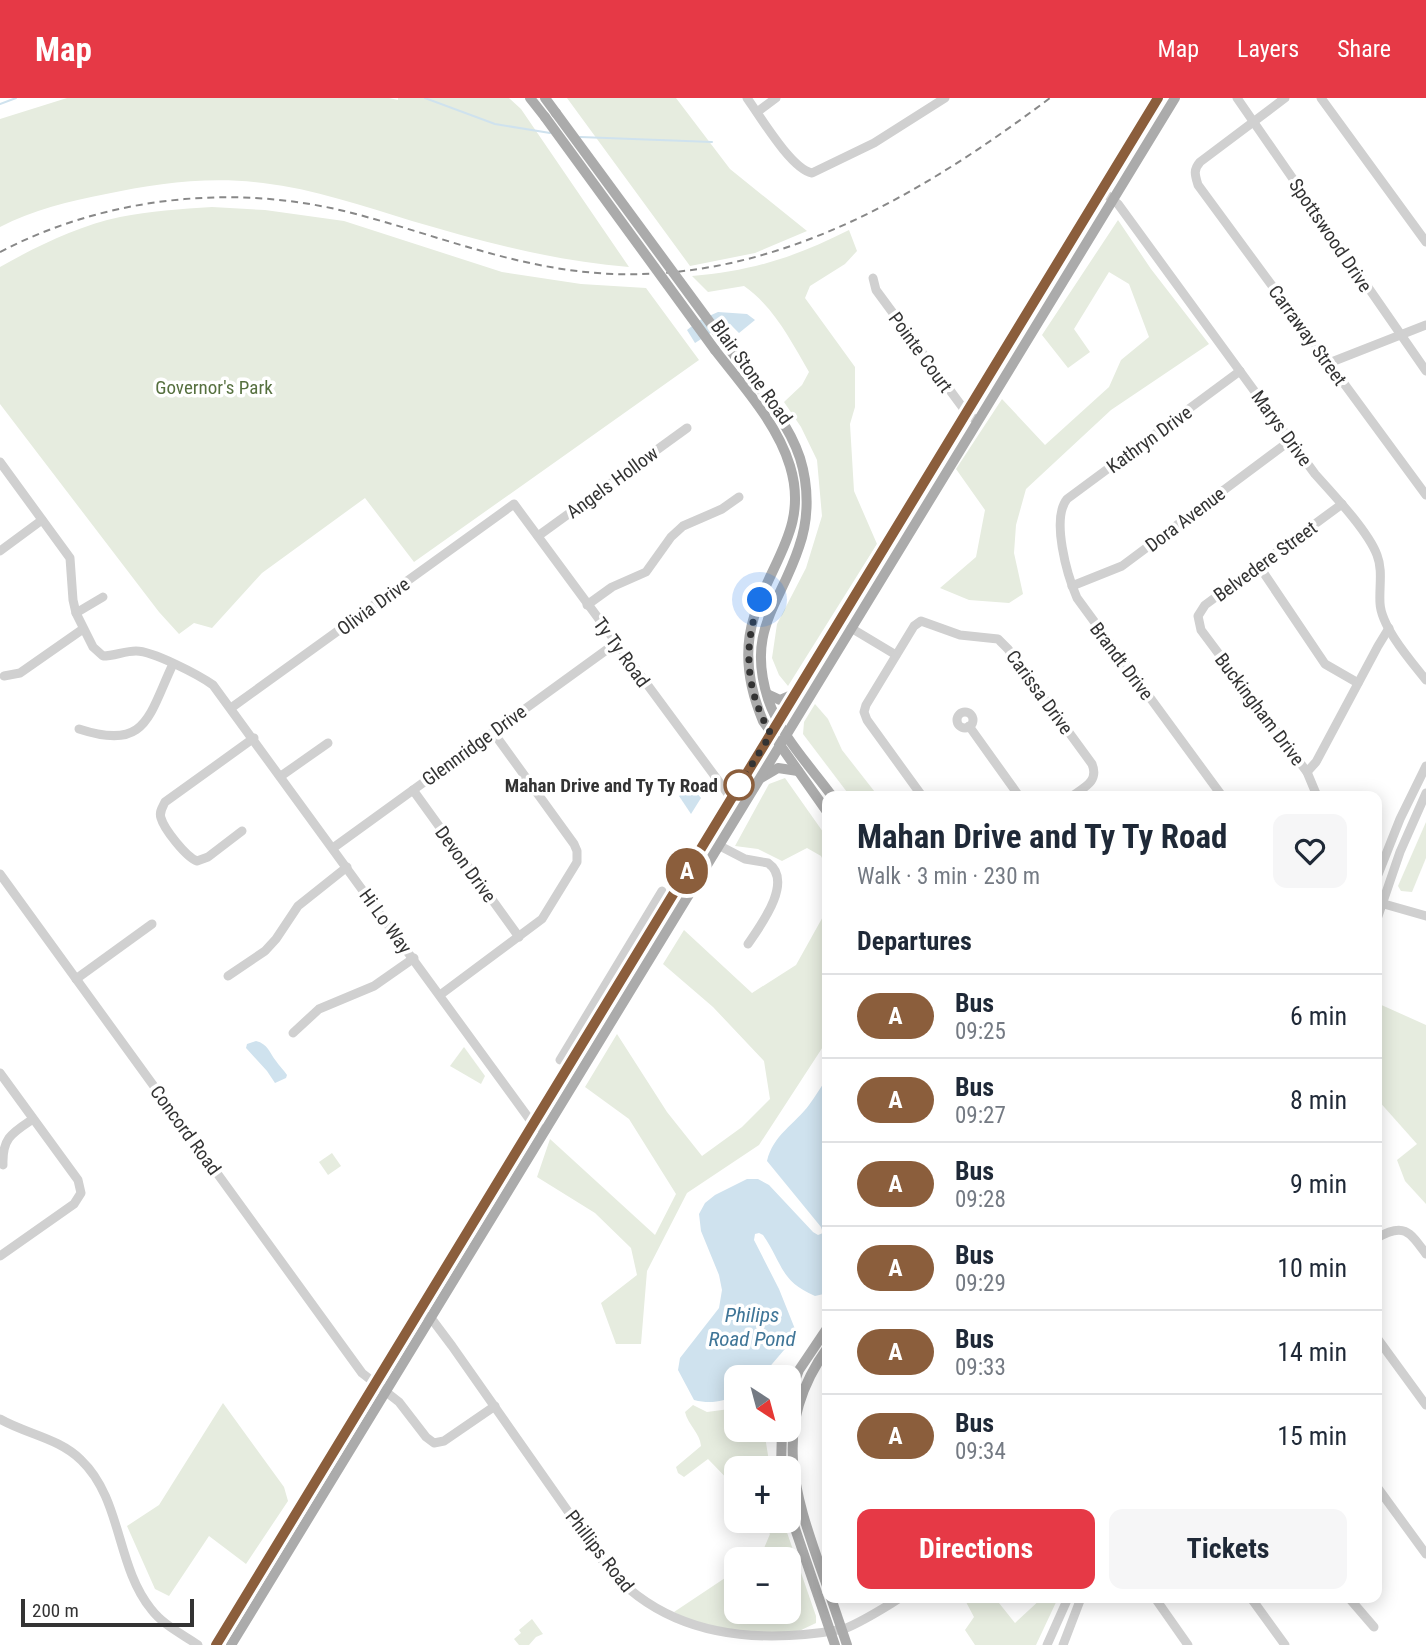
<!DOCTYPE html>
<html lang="en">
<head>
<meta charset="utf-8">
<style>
	:root { --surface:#fff; --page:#f6f6f7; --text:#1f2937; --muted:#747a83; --line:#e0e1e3; --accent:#e63946 }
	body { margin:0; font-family:"Roboto Condensed",sans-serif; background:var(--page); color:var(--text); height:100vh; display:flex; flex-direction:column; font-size:26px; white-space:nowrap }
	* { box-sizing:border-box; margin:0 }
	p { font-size:23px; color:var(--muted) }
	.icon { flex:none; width:38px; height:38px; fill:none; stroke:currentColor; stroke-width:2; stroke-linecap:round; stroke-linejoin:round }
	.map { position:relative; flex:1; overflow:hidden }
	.side { position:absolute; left:822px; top:693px; width:560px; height:812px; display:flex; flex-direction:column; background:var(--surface); border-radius:14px; box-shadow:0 4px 18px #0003 }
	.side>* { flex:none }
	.badge { padding:0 14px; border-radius:23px; font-size:24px; line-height:46px }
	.needle { width:46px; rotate:144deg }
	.tools { position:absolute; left:724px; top:1267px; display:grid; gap:14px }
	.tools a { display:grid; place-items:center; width:77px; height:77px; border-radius:14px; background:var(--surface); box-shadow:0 4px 18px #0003; font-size:35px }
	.scale { position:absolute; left:21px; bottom:18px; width:173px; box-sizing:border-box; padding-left:7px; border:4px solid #333; border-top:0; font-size:19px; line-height:24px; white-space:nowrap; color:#333; -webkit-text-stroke:5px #fff; paint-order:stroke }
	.you { position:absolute; width:35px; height:35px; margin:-18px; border:5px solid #fff; border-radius:50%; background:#1a73e8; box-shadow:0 0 0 10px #1a73e833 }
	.map>.badge { position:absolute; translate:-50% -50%; box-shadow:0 0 0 4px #fff }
	h2 { padding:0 35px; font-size:26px; line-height:63px }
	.round { display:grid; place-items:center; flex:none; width:74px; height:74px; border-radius:14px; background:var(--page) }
	.head { display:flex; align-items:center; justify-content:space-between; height:119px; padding:0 35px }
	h1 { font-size:33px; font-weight:700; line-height:52px }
	.primary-button { display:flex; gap:14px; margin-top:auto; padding:14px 35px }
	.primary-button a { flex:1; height:80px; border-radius:14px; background:var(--accent); color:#fff; font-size:28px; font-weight:700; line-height:80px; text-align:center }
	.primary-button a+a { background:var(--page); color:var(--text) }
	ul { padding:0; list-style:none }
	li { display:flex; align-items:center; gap:21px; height:84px; padding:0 35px; border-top:2px solid var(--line) }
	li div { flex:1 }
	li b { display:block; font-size:26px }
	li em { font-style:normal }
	li .badge { min-width:77px; font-weight:700; text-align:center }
	header { display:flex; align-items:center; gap:42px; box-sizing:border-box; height:98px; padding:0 35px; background:var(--accent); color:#fff }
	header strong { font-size:33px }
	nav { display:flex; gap:38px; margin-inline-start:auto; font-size:24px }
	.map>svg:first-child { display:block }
</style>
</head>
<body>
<header>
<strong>Map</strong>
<nav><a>Map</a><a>Layers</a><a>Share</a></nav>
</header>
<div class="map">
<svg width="1426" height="1547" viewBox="0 0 1426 1547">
	<rect width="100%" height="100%" fill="#fff"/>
	<g fill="#e6ecdf">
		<path d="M67 0H389L398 2V0H509L521 11 629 169C554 163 484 144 412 123 363 108 314 91 263 85 210 78 157 85 106 96 70 103 32 112 0 129V21Z"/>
		<path d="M567 0H676L730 71 807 133 755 155 690 168Z"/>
		<path d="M212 109 265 112 344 123 502 174 581 186 646 190 699 262 414 464 365 400 262 475 212 530 194 525 179 536 159 514 0 306V169C37 148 78 128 120 119 150 113 181 111 212 109Z"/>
		<path d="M1118 122 1151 171 1209 246 1111 312 1026 391 1016 427 1014 455 1023 496 1009 505 969 502 940 490 976 459 985 412 956 371 1002 301 1045 347 1109 289 1121 262 1149 239 1129 186 1109 174 1074 231 1090 254 1068 270 1042 237Z"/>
		<path d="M849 132 857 153 845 166 810 188 805 200 855 269V309L850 326 854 393 877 446 788 588 779 577 772 560 777 526 806 470 822 418 817 362 801 329 784 304 802 287 809 274C791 243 774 209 744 188L708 194 692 178C753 173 795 159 849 132Z"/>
		<path d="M815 606 828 621 842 652 878 698H850L803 636 804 624Z"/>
		<path d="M785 680 828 741V772L821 758 807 750 782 763 758 751 735 748 769 686Z"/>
		<path d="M1426 724V760L1412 794 1401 793 1398 788Z"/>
		<path d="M828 805V941L759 1047 687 1095 647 1173 641 1246H616L601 1205 637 1177 631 1150 595 1115 537 1079 550 1041 655 1137 676 1096 629 1021 585 989 617 936 667 1014 702 1058 742 1029 770 1001 764 963 713 909 663 866 684 832 752 895 796 867 825 815Z"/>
		<path d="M1377 905 1426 927V1106L1405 1083 1397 1062 1417 1046 1377 1001Z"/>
		<path d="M464 949 485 978 481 986 450 968Z"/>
		<path d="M332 1055 341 1068 328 1077 319 1064Z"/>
		<path d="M223 1305 284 1389 288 1403 246 1466 209 1438 169 1498 155 1491 127 1428 159 1407Z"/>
		<path d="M693 1307 707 1314 737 1310V1332H764L770 1370H737V1391L708 1361 684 1379 678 1375 676 1369 701 1348C700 1335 688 1327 685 1314Z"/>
		<path d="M761 1423H783L816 1518V1525L797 1534 712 1535 674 1514 737 1472V1514H789V1461H753L762 1455 770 1436Z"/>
		<path d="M971 1500H995L1015 1525 1042 1500H1058L1036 1547H975L965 1532 974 1519 966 1504Z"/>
		<path d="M532 1521 543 1536 536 1539 529 1547H519L514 1541 521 1535 519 1532Z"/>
	</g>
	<g fill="#cfe2ee">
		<path d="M718 214 747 216 755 222 739 235 730 226 723 227 695 245 687 232 700 222Z"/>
		<path d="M691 688 701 700 691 716 679 698Z"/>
		<path d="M256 943C268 946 269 954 276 963 279 968 284 972 287 977L286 980 275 985 267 973 246 950 247 946Z"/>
		<path d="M828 979V1195L815 1198C780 1183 783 1166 763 1137L759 1135 755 1136 754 1142 779 1191 795 1231 790 1245 761 1279H737V1297C722 1304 710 1306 694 1302L678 1272 680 1260 719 1210 722 1192 719 1177 701 1133 699 1116 705 1105 715 1097 747 1081H758L769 1087 813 1134 818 1137 823 1135 821 1129 767 1063C773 1037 795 1026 809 1007 816 998 821 988 828 979Z"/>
	</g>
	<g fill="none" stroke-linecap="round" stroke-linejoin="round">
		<g stroke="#cfe2ee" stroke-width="2">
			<path d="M425 0 495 26 550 35"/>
			<path d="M0 6 16 0"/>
			<path d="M580 39 712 44"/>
			<path d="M1146 698 1152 694"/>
		</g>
		<g stroke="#d0d0d0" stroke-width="9">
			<path d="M747 0C760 18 791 71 812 75L874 45 945 0"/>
			<path d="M1237 0 1426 273"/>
			<path d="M1285 0 1200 64C1193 72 1195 77 1198 87L1426 397"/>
			<path d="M1321 0 1426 144"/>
			<path d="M757 14 776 0"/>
			<path d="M1102 93 1118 106 1315 376C1333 396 1368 433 1377 457 1383 472 1379 489 1380 505 1381 529 1411 563 1426 582"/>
			<path d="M873 180 876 192 966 314 977 323"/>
			<path d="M1329 265 1426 227"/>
			<path d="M0 364 70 460 73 502 76 515 93 549 103 558C114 558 125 553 136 553 153 553 199 577 213 587L533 1026 545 1033"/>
			<path d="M538 438 687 330"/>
			<path d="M0 453 42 422"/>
			<path d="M1259 468 1325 566 1358 585"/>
			<path d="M1072 488 1122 468 1291 342"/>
			<path d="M587 507 612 489 646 474 671 439 683 428 722 411 739 399"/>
			<path d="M76 515 103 499"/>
			<path d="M851 530 896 557"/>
			<path d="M4 578 20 575 83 531"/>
			<path d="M231 610 514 406 731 700"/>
			<circle cx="965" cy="622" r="8"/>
			<path d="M969 628 1019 698"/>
			<path d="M79 631C147 653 148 619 173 566"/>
			<path d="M1307 674 1316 664 1378 548 1389 530"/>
			<path d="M281 678 328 645"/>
			<path d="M413 692 519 839"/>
			<path d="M922 698 867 622 864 614 866 607 914 528 921 523 960 537 998 541 1008 551 1092 666C1099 683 1085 689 1072 698"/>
			<path d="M1222 698 1077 500C1067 477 1051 421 1067 401L1240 273"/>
			<path d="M1317 698 1307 674 1201 532 1198 518 1205 507 1342 406"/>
			<path d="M242 733 208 759 197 763C186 759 164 731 161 720 159 714 162 710 165 704L254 640"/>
			<path d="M720 748 745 761 768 765C794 783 761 827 748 846"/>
			<path d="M333 750 616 545"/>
			<path d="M0 776 362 1275 399 1304 426 1339 434 1345 444 1343 495 1308"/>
			<path d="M1377 779 1400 721 1426 668"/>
			<path d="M1377 804 1426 818"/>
			<path d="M1377 821 1400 754 1426 695"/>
			<path d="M228 878 265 853 276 841 298 808 347 769"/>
			<path d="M76 881 152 826"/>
			<path d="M440 897 542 821 577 764V753L574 746 493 634"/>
			<path d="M293 935 319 911 374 888 414 860"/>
			<path d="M560 962 662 793"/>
			<path d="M0 975 78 1082 81 1095 74 1106 0 1158"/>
			<path d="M3 1067C2 1040 12 1035 33 1021"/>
			<path d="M1377 1140C1404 1124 1410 1134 1426 1156"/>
			<path d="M418 1214 431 1220 452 1248 607 1469C667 1539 756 1547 844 1531 864 1523 882 1511 900 1500"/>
			<path d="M1377 1240 1426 1307"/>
			<path d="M0 1321C26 1336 59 1340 81 1362 122 1401 116 1468 151 1511 163 1527 182 1536 198 1547"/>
			<path d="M1377 1389 1426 1456"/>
			<path d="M1155 1500 1188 1547"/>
			<path d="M1251 1500 1285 1547"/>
			<path d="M1349 1500 1374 1529"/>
			<path d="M1047 1547 1068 1500"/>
			<path d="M1063 1547 1081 1500"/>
		</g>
		<g stroke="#ababab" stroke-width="10">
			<path d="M530 0 545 19"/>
			<path d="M545 0 556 15"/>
			<path d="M725 245C750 279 787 320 800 360 809 389 809 421 799 449 780 507 746 532 768 601 780 637 810 668 832 698"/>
			<path d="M715 252C742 287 777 325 790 368 809 430 770 464 754 519 743 554 749 590 763 623L828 715"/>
			<path d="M767 596 780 602 796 595"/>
			<path d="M761 680 778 670 798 673"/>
			<path d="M828 1249C767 1334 797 1402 828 1491"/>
			<path d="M789 1298 799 1272 828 1229"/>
			<path d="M781 1370 782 1332"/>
			<path d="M789 1413 835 1547"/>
			<path d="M831 1500 847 1547"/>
			<path d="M216 1547 1158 0"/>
			<path d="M231 1547 1175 0"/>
		</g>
		<path stroke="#888" stroke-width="2" stroke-dasharray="7 5" stroke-linecap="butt" d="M0 154C105 99 233 85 348 114 439 137 517 172 613 176 778 182 922 96 1050 0"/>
		<g stroke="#ababab" stroke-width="10">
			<path d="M556 15 725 245"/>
			<path d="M545 19 715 252"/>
		</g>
	</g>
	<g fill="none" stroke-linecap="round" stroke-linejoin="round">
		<defs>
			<path id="line" d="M216 1547 1158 0"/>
		</defs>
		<use href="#line" stroke="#fff" stroke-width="16"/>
		<use href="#line" stroke="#8b5e3c" stroke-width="10"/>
		<path stroke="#333" stroke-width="7" stroke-dasharray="0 12.6" d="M739 687 771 636C746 594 742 548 760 502"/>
	</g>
	<circle fill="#fff" stroke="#8b5e3c" stroke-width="3.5" cx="739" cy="687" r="14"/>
	<g text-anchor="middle" stroke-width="7" stroke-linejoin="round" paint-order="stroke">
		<g font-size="19" fill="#333" stroke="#fff">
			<text transform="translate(1331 137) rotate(56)" y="7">Spottswood Drive</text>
			<text transform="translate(1308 237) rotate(54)" y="7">Carraway Street</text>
			<text transform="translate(921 254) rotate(54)" y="7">Pointe Court</text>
			<text transform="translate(752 274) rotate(54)" y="7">Blair Stone Road</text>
			<text transform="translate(1282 330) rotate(54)" y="7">Marys Drive</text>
			<text transform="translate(1149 341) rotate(-36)" y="7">Kathryn Drive</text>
			<text transform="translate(612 384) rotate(-36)" y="7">Angels Hollow</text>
			<text transform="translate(1185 421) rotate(-37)" y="7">Dora Avenue</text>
			<text transform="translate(1265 463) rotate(-36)" y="7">Belvedere Street</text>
			<text transform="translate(373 508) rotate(-36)" y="7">Olivia Drive</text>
			<text transform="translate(622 554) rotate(54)" y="7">Ty Ty Road</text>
			<text transform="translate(1122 563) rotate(53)" y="7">Brandt Drive</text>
			<text transform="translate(1040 594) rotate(54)" y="7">Carissa Drive</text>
			<text transform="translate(1260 611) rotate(53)" y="7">Buckingham Drive</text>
			<text transform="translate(474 647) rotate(-36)" y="7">Glennridge Drive</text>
			<text transform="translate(466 766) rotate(54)" y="7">Devon Drive</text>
			<text transform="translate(386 823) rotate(54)" y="7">Hi Lo Way</text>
			<text transform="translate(186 1032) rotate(54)" y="7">Concord Road</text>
			<text transform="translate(600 1453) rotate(52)" y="7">Phillips Road</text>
		</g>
		<g font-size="19" fill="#56703f" stroke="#fff">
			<text x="214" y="296">Governor's Park</text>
		</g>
		<g font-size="19" font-weight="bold" fill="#333" stroke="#fff" text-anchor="end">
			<text x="718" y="694">Mahan Drive and Ty Ty Road</text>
		</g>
		<g font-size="21" font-style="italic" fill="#3f7597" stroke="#fff">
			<text x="752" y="1224">Philips<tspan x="752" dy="24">Road Pond</tspan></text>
		</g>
	</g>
</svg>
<div class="tools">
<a><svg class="needle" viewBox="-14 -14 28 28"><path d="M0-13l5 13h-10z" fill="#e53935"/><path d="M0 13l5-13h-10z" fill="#747a83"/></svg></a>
<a>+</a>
<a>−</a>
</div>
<div class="scale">200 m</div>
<div class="you" style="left:760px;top:502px"></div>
<b class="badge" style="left:687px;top:773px;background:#8b5e3c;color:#fff">A</b>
<section class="side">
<div class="head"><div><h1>Mahan Drive and Ty Ty Road</h1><p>Walk · 3 min · 230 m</p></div><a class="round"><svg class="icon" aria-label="heart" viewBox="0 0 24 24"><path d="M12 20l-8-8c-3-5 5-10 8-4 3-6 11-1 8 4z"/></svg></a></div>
<h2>Departures</h2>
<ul>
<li><span class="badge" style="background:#8b5e3c;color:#fff">A</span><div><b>Bus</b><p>09:25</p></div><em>6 min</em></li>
<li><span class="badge" style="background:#8b5e3c;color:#fff">A</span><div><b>Bus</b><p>09:27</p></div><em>8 min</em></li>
<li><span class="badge" style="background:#8b5e3c;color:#fff">A</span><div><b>Bus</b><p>09:28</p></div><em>9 min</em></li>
<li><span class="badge" style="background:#8b5e3c;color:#fff">A</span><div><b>Bus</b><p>09:29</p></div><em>10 min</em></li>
<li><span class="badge" style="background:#8b5e3c;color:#fff">A</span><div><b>Bus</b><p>09:33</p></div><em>14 min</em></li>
<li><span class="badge" style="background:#8b5e3c;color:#fff">A</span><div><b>Bus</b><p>09:34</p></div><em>15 min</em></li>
</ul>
<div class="primary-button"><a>Directions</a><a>Tickets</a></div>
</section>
</div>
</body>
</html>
